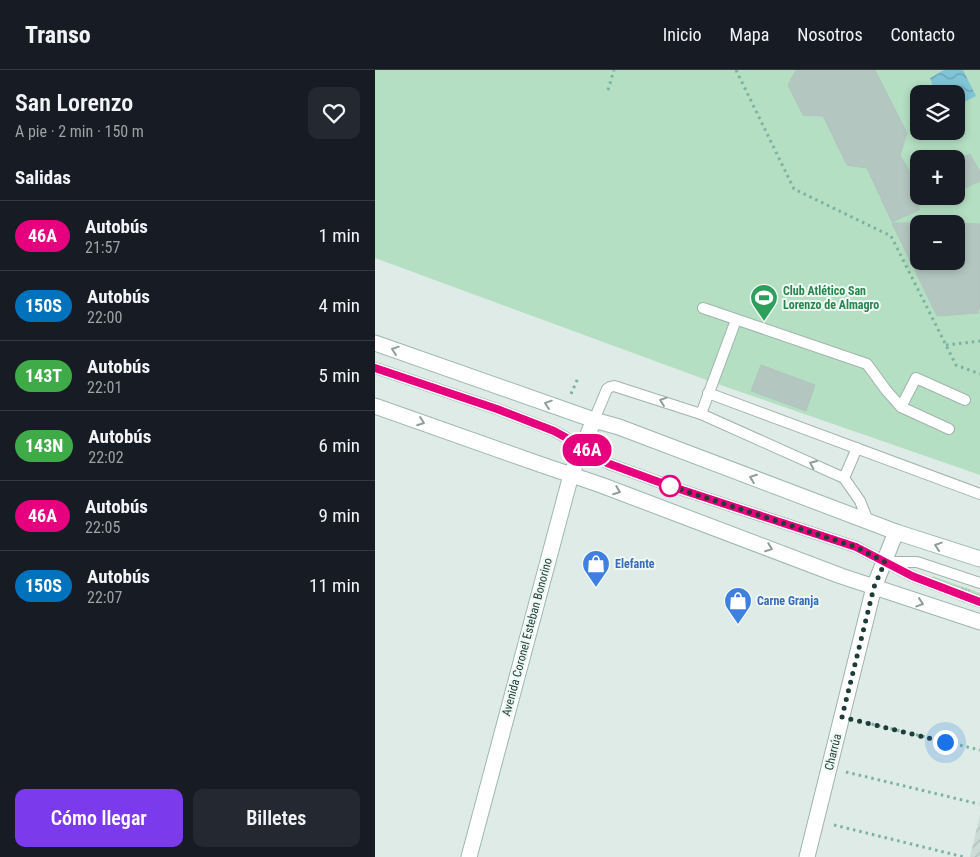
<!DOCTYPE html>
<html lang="es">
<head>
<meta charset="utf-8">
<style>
	:root { --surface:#171b24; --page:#242831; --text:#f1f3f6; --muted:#9ea1a6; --line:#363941; --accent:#7c3aed }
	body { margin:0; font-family:"Roboto Condensed",sans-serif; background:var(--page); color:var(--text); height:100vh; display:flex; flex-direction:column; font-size:19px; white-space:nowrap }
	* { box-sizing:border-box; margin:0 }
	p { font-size:16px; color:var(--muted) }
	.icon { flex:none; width:28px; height:28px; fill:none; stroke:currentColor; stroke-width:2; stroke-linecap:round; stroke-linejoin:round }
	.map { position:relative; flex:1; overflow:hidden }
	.panel { display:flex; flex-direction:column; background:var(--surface); width:375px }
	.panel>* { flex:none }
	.badge { padding:0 10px; border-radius:16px; font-size:18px; line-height:32px }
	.controls { position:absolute; left:535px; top:15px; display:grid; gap:10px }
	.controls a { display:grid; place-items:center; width:55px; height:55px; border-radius:10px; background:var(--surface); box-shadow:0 2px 8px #0003; font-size:25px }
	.you { position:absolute; width:25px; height:25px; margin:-12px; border:4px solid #fff; border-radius:50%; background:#1a73e8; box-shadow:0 0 0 8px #1a73e833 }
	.map>.badge { position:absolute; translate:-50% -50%; box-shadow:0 0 0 2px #fff }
	h2 { padding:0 15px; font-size:19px; line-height:45px }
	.round { display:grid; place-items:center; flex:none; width:52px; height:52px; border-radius:10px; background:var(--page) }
	.head { display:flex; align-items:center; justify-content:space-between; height:85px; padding:0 15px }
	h1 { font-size:24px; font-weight:600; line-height:38px }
	.primary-button { display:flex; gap:10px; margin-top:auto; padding:10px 15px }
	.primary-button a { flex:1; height:58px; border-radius:10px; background:var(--accent); color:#fff; font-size:20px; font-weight:600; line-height:58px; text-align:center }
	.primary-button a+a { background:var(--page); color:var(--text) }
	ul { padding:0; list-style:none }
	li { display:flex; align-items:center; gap:15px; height:70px; padding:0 15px; border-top:1px solid var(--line) }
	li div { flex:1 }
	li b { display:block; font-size:19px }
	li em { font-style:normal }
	li .badge { min-width:55px; font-weight:700; text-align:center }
	header { display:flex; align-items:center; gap:30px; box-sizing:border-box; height:70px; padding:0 25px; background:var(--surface); border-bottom:1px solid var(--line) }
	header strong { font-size:24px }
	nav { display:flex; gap:28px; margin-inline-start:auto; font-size:18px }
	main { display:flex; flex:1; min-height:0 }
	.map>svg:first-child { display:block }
</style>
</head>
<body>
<header>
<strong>Transo</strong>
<nav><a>Inicio</a><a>Mapa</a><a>Nosotros</a><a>Contacto</a></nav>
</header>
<main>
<section class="panel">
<div class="head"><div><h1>San Lorenzo</h1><p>A pie · 2 min · 150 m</p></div><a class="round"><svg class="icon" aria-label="heart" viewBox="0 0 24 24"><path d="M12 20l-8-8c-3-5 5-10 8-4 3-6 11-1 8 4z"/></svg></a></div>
<h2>Salidas</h2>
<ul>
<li><span class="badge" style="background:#e6007e;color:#fff">46A</span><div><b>Autobús</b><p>21:57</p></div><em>1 min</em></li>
<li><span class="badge" style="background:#0072bc;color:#fff">150S</span><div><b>Autobús</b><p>22:00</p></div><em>4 min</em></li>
<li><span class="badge" style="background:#3fab48;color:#fff">143T</span><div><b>Autobús</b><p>22:01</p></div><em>5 min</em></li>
<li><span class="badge" style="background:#3fab48;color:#fff">143N</span><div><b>Autobús</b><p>22:02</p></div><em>6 min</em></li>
<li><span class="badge" style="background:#e6007e;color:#fff">46A</span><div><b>Autobús</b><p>22:05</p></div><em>9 min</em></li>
<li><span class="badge" style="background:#0072bc;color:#fff">150S</span><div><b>Autobús</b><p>22:07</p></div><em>11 min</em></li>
</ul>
<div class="primary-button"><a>Cómo llegar</a><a>Billetes</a></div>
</section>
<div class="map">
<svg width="605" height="787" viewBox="0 0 605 787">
	<defs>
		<pattern id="industrial-furrows" width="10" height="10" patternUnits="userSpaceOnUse" patternTransform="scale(1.25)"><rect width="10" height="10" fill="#ccdbd5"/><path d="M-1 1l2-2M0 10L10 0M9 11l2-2" fill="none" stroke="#afbdb7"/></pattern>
		<pattern id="grass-tufts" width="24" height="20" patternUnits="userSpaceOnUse" patternTransform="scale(1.25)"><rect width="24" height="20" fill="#b4dfc2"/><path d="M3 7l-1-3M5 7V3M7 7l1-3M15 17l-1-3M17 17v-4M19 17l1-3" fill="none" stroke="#9ac0a7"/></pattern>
		<pattern id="water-waves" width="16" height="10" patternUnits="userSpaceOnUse" patternTransform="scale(1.25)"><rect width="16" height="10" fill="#80c5d7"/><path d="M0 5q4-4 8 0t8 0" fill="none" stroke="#68a1af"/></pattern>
	</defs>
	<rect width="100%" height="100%" fill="#deebe6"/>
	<path fill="url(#industrial-furrows)" d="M605 745V787H595Z"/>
	<path fill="url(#grass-tufts)" d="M558 506 605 523V527L555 509Z"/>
	<path fill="#b4dfc2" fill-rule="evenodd" d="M0 0H605V405L337 312 0 188ZM544 24H581V61H544ZM544 89H581V126H544ZM544 154H581V191H544Z"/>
	<path fill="url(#water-waves)" d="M569 0H588L601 26 581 36V24H552L559 19 555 8Z"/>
	<g fill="#b3c6bf" stroke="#b0c5be">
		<path d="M421 0H500L532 63 525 85 539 109 544 106V140L517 152 492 98 472 95 448 46 428 45 413 15Z"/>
		<path d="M595 84 605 102V111L581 122V90Z"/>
		<path d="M517 153H544V191H581V153L605 154V235L603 243 562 246Z"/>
		<path d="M386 295 440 315 431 341 376 321Z"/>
	</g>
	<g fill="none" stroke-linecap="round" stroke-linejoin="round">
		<defs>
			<g id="lane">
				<path d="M328 238 492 294 511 320 526 337 574 359"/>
				<path d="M0 298 122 339 179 361 208 377 232 393 292 415 481 477 537 506 605 532"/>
				<path d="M333 323 605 424"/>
				<path d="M526 337 541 308 590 330"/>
				<path d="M326 344 361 250"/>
				<path d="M219 350 232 319 235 317 239 316 326 344 469 408 485 431 493 451"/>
				<path d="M469 408 482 378"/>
				<path d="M512 492H542L605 513"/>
			</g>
			<path id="street" d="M432 787 499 517 521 462"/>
			<g id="secondary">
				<path d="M0 273 219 350 244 357 521 462 605 489"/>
				<path d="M0 336 167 395 226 415 466 506 605 552"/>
				<path d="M94 787 196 405 219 350"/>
			</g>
		</defs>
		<use href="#lane" stroke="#a1b3ae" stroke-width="12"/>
		<use href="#street" stroke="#a1b3ae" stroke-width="17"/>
		<use href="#secondary" stroke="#9cb8af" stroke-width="17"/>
		<g stroke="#7bb2a3" stroke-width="3" stroke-dasharray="2.5 4" stroke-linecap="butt">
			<path d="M361 0 419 119 516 166 581 295 605 304"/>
			<path d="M233 20 239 0"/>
			<path d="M571 275 605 271"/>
			<path d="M196 324 203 308"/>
			<path d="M484 651 605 680"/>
			<path d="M471 702 604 734"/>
			<path d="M459 755 589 787"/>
		</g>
		<use href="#lane" stroke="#fff" stroke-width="10"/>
		<use href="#street" stroke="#fff" stroke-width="15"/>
		<use href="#secondary" stroke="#fff" stroke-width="15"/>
	</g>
	<defs><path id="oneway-chevron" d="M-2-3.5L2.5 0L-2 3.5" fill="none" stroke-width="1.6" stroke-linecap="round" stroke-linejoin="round" transform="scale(1.25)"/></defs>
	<g stroke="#8e9e9a">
		<use href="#oneway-chevron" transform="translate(20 280) rotate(-161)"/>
		<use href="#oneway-chevron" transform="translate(288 331) rotate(-161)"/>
		<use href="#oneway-chevron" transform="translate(173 334) rotate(-161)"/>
		<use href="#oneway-chevron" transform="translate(46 352) rotate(20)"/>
		<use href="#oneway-chevron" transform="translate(438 394) rotate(-156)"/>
		<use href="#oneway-chevron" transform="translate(378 408) rotate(-159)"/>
		<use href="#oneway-chevron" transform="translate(242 421) rotate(21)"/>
		<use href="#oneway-chevron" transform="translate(563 476) rotate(-162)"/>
		<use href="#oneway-chevron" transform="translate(394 478) rotate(21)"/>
		<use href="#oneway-chevron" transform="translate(545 533) rotate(18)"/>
	</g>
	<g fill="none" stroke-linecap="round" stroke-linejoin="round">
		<defs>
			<path id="line" d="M0 298 122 339 179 361 208 377 232 393 292 415 481 477 537 506 605 532"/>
		</defs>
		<use href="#line" stroke="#fff" stroke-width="11"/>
		<use href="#line" stroke="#e6007e" stroke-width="8"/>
		<path stroke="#1e3d36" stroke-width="5" stroke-dasharray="0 9" d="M295 416 292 415 481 477 510 492 499 517 467 647 570 672"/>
	</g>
	<defs>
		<symbol id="stadium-pin" viewBox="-11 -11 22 30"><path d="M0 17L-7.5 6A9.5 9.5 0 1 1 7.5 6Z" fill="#2e9e5b" stroke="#eff8f4"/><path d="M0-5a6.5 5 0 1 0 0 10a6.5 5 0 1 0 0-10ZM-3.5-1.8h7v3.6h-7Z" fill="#fff"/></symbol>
		<symbol id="shop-pin" viewBox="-11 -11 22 30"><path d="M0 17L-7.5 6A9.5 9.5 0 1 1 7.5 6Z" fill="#3f7fe0" stroke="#eff8f4"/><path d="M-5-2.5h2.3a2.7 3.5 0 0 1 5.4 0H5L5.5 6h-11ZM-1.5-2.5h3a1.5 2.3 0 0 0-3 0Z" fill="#fff"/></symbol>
	</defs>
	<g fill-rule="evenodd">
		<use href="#stadium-pin" x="373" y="212" width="32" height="43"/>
		<use href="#shop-pin" x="205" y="478" width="32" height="43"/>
		<use href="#shop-pin" x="347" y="515" width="32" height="43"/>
	</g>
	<circle fill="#fff" stroke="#e6007e" stroke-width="2.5" cx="295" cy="416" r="10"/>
	<g text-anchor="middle" stroke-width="4" stroke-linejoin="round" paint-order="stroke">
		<g font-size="12" font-weight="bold" fill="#27864d" stroke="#eff8f4" text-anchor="start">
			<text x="408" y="225">Club Atlético San<tspan x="408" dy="14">Lorenzo de Almagro</tspan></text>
		</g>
		<g font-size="12" font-weight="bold" fill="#366cbe" stroke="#eff8f4" text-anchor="start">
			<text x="240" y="498">Elefante</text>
			<text x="382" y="535">Carne Granja</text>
		</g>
		<g font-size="12" fill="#1e3d36" stroke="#eff8f4">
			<text transform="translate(152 567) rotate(-75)" y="4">Avenida Coronel Esteban Bonorino</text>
			<text transform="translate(458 682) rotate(-76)" y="4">Charrúa</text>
		</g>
	</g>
</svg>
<div class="controls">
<a><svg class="icon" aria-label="layers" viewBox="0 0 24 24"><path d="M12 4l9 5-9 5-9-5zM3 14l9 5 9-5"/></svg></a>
<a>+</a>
<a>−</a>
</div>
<div class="you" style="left:570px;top:672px"></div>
<b class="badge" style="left:212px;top:380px;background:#e6007e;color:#fff">46A</b>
</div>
</main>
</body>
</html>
